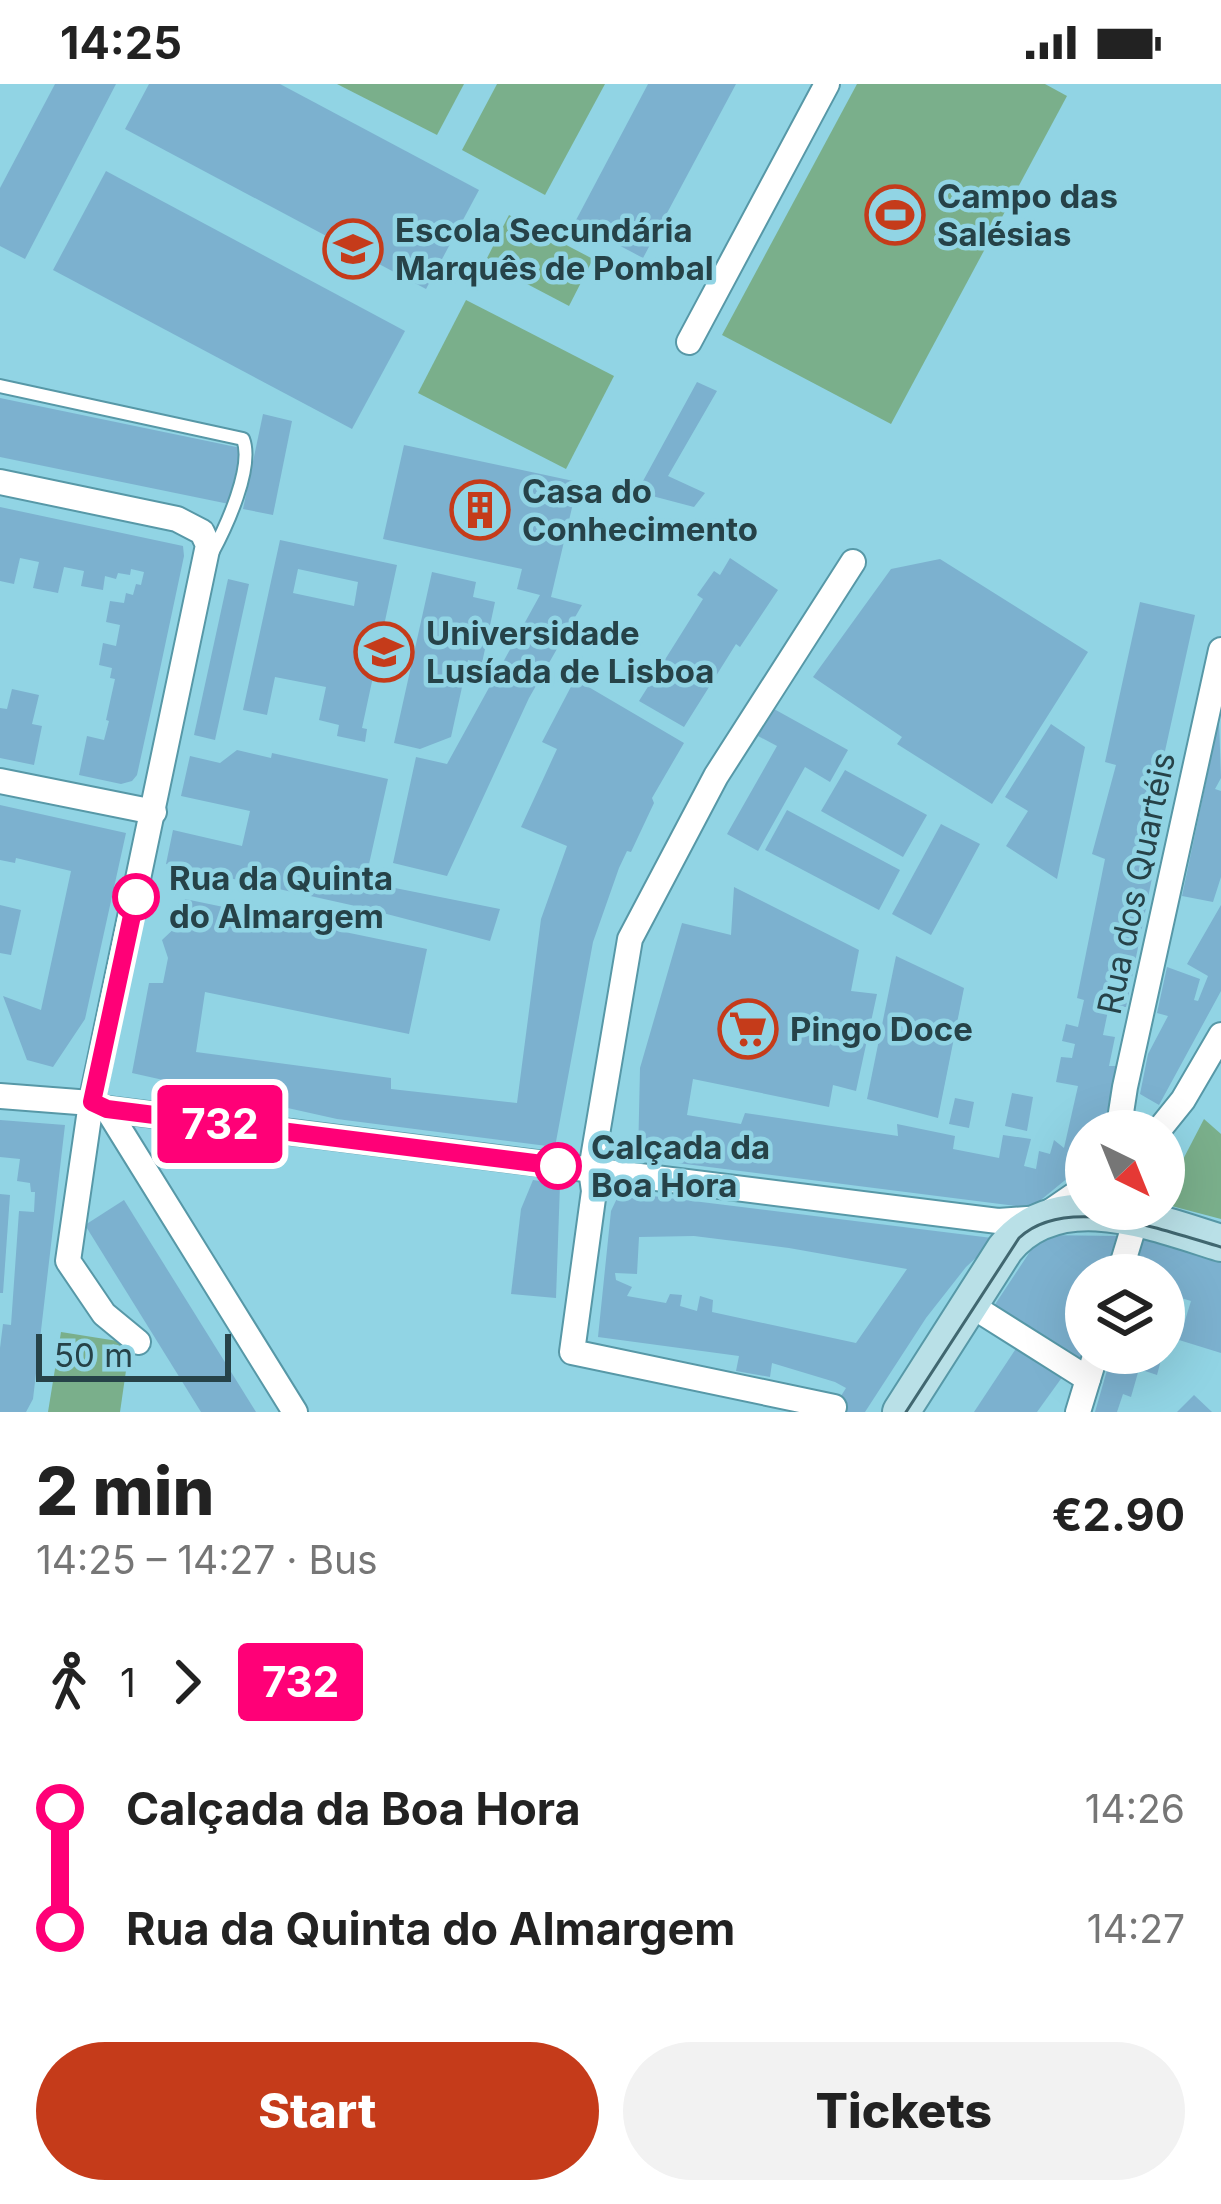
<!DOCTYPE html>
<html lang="en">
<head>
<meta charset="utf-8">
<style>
	:root { --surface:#fff; --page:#f2f2f2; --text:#222; --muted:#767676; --accent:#c53b1a }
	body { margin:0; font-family:Inter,sans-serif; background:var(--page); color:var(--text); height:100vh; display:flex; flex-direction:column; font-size:45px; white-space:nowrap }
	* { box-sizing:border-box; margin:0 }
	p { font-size:39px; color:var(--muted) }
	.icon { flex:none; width:66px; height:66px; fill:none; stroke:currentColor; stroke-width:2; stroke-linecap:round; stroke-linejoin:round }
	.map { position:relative; height:1328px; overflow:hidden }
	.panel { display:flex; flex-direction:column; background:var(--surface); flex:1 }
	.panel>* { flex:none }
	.badge { padding:0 24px; border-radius:9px; font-size:42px; line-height:78px }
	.needle { width:78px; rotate:137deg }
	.fabs { position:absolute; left:1065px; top:1026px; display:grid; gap:24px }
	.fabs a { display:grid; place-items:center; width:120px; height:120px; border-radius:50%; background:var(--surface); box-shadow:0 12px 48px #0002; font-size:60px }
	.scale { position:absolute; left:36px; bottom:30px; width:195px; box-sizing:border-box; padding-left:12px; border:6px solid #264248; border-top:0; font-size:33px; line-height:42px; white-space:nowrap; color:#264248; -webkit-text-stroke:9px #91d4e4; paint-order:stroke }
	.map>.badge { position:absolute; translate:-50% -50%; box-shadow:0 0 0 6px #fff }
	.legs { display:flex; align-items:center; gap:18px; height:132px; padding:0 36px; font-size:39px }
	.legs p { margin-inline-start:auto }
	.summary { display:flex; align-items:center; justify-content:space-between; height:204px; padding:0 36px }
	h1 { font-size:66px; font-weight:800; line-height:90px }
	.button { display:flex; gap:24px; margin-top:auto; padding:24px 36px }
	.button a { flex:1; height:138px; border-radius:72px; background:var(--accent); color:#fff; font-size:48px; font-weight:800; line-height:138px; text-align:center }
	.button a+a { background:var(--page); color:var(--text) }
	ul { padding:0 36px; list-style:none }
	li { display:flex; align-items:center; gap:42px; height:120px; font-size:45px }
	li i { display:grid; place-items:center; width:18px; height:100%; margin:0 15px; background:currentColor }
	li i::after { content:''; width:30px; height:30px; margin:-15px; border:9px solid; border-radius:50%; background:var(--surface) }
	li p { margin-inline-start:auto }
	li:first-child i { background:linear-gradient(#0000 50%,currentColor 0) }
	li:last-child i { background:linear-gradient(currentColor 50%,#0000 0) }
	.status { display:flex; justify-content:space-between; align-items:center; height:84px; padding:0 60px; background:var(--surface); direction:ltr }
	.status svg { height:33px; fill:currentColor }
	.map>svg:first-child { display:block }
</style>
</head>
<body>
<div class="status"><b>14:25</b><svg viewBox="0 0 49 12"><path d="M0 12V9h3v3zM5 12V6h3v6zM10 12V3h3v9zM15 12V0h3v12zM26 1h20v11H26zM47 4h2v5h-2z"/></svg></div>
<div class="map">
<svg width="1221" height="1328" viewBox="0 0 1221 1328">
	<rect width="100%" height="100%" fill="#91d4e4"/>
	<g fill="#7aaf8b">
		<path d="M337 0H464L437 51Z"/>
		<path d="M497 0H605L545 111 462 66Z"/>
		<path d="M857 0H1045L1067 12 891 340 722 251Z"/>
		<path d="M509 131 593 175 569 222 485 178Z"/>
		<path d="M466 216 614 292 566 385 418 309Z"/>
		<path d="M1204 1035 1221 1050V1135L1164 1120V1112Z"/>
		<path d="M61 1248 130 1259 120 1328H48Z"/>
	</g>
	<g fill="#7cb1cf" fill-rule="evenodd">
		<path d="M55 0H116L25 175 0 162V104Z"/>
		<path d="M149 0H280L479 106 426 205 125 45Z"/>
		<path d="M648 0H736L643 174 575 138Z"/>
		<path d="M106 87 405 247 352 345 53 186Z"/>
		<path d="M697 298 717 307 668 392 705 409 694 423 637 408Z"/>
		<path d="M0 314 241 364 229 420 0 373Z"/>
		<path d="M263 330 292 337 273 431 243 425Z"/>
		<path d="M404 361 578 398 551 513 582 521 529 614 447 792 393 779 416 673 447 680 540 511 517 505 522 485 383 455Z"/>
		<path d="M0 423 183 462 184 472 156 604 137 691 132 697 121 700 79 691 87 652 104 656 109 637 106 636 115 595 110 594 112 584 99 581 103 559 116 562 120 541 106 538 110 517 124 519 126 509 133 511 136 500 141 501 144 488 131 485 130 491 118 489 116 495 105 492 103 506 81 502 84 487 64 483 58 509 33 504 39 478 20 474 14 500 0 497Z"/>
		<path d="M280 456 397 481 362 644 367 645 365 658 337 652 339 641 319 636 326 603 275 593 267 631 243 626ZM298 485 358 498 354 522 293 509Z"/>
		<path d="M730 474 778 506 740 563 736 560 684 643 639 617 703 515 697 511 714 487 720 491Z"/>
		<path d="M940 475 1088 568 992 720 897 660 902 653 813 593 891 485Z"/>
		<path d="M432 488 476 498 473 513 495 518 482 579 468 576 451 653 420 665 394 659Z"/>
		<path d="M228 495 249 500 215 656 194 651Z"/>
		<path d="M1140 518 1195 531 1154 717 1150 715 1148 725 1157 727 1147 769 1143 768 1140 782 1154 784 1126 923 1109 922 1103 951 1115 953 1109 982H1117L1103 1047H1086V1079L1031 1124 638 1074 640 984 682 839 731 851 734 803 859 866 851 907 877 910 856 1007 833 1001 829 1023 693 995 687 1031 741 1040 745 1029 898 1052 897 1040 955 1052 953 1065 999 1074 1003 1051 1031 1055 1024 1082 1036 1085 1039 1067 1050 1070 1054 1056 1064 1064 1078 1002 1056 998 1061 973 1072 974 1075 960 1062 957 1066 940 1078 943 1084 916 1077 914 1105 775 1092 770 1116 681 1105 678Z"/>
		<path d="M575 595 684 659 652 714 654 719 631 768 627 767 619 784 593 858 555 1063 337 1035 132 989 149 899H163L168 874 162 856 180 839 185 815 427 865 409 950 205 908 196 968 391 994V1005L517 1019 541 835 567 762 521 743 557 665 542 658Z"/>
		<path d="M12 605 39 611 32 640 42 642 34 681 0 674V624L7 625Z"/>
		<path d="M774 625 848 666 830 698 805 683 758 767 727 750 777 662 758 652Z"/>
		<path d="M1219 636 1221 694 1215 705 1221 707V793L1213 818 1182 812Z"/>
		<path d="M1051 640 1085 663 1057 795 1006 762 1028 727 1005 713Z"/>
		<path d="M237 666 271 674 272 669 388 695 365 798 500 825 490 857 360 823 166 780 173 746 242 762 250 727 181 712 190 672 220 679Z"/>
		<path d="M845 686 927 731 903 773 821 727Z"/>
		<path d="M0 721 126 749 85 935 53 983 27 976 3 912 41 926 71 787 16 774 15 779 0 776Z"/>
		<path d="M787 726 900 786 879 826 765 766Z"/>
		<path d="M941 740 980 760 931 851 892 830Z"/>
		<path d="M0 821 21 826 11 871 0 869Z"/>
		<path d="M1221 821V907L1159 1021 1140 1010 1148 970 1168 932 1157 929 1167 883 1200 895 1194 916 1198 917 1208 892 1187 880Z"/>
		<path d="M896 872 964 904 938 1034 867 1015Z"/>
		<path d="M1012 1009 1033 1013 1027 1047 1005 1042Z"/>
		<path d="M955 1014 974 1018 969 1044 949 1040Z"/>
		<path d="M0 1036 65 1041 33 1315 26 1328H0V1264L3 1240 11 1241 19 1127 34 1128 35 1108H31L30 1099 17 1097 20 1075 0 1073Z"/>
		<path d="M533 1096 560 1100 556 1214 511 1210 521 1125Z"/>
		<path d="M620 1108 992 1154 993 1158 966 1183 926 1234 865 1328H831L846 1304 835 1298 772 1279 770 1293 736 1287 739 1272 598 1253 611 1127ZM694 1152 789 1164 907 1185 856 1259 712 1228 713 1216 700 1212 697 1227 680 1222 682 1211 670 1210 666 1219 627 1212 632 1203 616 1196 615 1189 637 1190 639 1153Z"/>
		<path d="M0 1110 10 1111 3 1209H0Z"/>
		<path d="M124 1116 256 1328H201L85 1141Z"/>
		<path d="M1041 1151 1117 1152 1106 1191H1086V1259L1080 1278 992 1225Z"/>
		<path d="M1143 1152 1221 1175V1269L1179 1256 1191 1217 1168 1210 1164 1220V1191H1133Z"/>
		<path d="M1017 1263 1063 1292 1037 1328H974Z"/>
		<path d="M1112 1269H1150L1161 1276 1157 1291 1139 1285 1131 1313 1123 1310 1117 1328H1095Z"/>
		<path d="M1194 1311 1212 1328H1177Z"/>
	</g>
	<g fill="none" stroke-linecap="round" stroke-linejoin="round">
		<defs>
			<path id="lane" d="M0 302 243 355C254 383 226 443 212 469"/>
			<g id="street">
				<path d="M689 258 827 0"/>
				<path d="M0 398 177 435 202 448 208 461 91 1019 68 1177 104 1230 138 1258"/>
				<path d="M0 697 154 728"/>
				<path d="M0 1012 91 1019 107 1025 998 1137 1041 1134 1086 1103"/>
				<path d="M107 1025 295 1328"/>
				<path d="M1122 1047 1120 1035 1125 1003 1221 566"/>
				<path d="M1158 1047 1183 1016 1221 951"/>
				<path d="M1119 1191 1136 1135"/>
				<path d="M969 1220 1088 1295"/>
				<path d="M834 1323 572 1268 594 1107 591 1086 630 855 716 692 853 478"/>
				<path d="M1078 1328 1096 1269"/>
			</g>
			<path id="secondary" d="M901 1328 1005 1165C1058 1099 1153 1138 1221 1159"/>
		</defs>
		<use href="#lane" stroke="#5798a7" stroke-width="16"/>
		<use href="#street" stroke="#5798a7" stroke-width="28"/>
		<use href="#secondary" stroke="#5798a7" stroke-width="40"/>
		<use href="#lane" stroke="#fff" stroke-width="12"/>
		<use href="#street" stroke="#fff" stroke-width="24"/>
		<use href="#secondary" stroke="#b9e0e7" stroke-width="36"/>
		<path stroke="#416770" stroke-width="3" d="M906 1328 1019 1154C1067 1109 1165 1147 1221 1163"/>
	</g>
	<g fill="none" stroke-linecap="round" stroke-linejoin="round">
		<defs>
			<path id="line-1" d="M136 813 92 1018 107 1025 558 1082"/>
		</defs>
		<use href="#line-1" stroke="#fff" stroke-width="27"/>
		<use href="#line-1" stroke="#f07" stroke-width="18"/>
	</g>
	<defs>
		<symbol id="stadium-ring" viewBox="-11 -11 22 22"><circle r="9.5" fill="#91d4e4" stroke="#c53b1a" stroke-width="1.5"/><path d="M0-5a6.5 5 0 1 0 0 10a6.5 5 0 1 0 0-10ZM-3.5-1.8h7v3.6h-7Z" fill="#c53b1a"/></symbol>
		<symbol id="school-ring" viewBox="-11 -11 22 22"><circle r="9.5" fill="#91d4e4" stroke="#c53b1a" stroke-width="1.5"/><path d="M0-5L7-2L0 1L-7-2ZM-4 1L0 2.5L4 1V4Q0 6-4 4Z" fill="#c53b1a"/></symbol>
		<symbol id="building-ring" viewBox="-11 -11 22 22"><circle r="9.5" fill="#91d4e4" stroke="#c53b1a" stroke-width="1.5"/><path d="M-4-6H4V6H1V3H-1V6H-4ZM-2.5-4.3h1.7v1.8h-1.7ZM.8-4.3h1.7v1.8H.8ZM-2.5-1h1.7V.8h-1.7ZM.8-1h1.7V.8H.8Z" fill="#c53b1a"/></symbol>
		<symbol id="university-ring" viewBox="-11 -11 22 22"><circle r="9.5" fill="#91d4e4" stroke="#c53b1a" stroke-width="1.5"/><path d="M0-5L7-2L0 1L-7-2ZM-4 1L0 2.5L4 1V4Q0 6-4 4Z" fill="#c53b1a"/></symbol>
		<symbol id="supermarket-ring" viewBox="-11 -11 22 22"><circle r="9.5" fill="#91d4e4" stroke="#c53b1a" stroke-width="1.5"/><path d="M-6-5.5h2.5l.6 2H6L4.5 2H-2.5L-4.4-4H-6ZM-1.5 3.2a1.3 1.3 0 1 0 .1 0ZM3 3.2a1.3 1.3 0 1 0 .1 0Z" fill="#c53b1a"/></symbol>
	</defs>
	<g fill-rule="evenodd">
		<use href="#stadium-ring" x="862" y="98" width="66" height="66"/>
		<use href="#school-ring" x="320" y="132" width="66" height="66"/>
		<use href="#building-ring" x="447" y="393" width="66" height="66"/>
		<use href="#university-ring" x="351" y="535" width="66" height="66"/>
		<use href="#supermarket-ring" x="715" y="912" width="66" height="66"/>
	</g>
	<g fill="#fff" stroke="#f07" stroke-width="6">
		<circle cx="136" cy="813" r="21"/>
		<circle cx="558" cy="1082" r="21"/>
	</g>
	<g text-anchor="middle" stroke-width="9" stroke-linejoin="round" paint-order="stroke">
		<g font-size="33" font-weight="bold" fill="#264248" stroke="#91d4e4" text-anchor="start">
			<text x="937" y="124">Campo das<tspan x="937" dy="38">Salésias</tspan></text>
			<text x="395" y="158">Escola Secundária<tspan x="395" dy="38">Marquês de Pombal</tspan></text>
			<text x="522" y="419">Casa do<tspan x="522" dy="38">Conhecimento</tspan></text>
			<text x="426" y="561">Universidade<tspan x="426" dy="38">Lusíada de Lisboa</tspan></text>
			<text x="790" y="957">Pingo Doce</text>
		</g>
		<g font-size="33" font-weight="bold" fill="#264248" stroke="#91d4e4" text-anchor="start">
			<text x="169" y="806">Rua da Quinta<tspan x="169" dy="38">do Almargem</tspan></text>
			<text x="591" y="1075">Calçada da<tspan x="591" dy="38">Boa Hora</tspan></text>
		</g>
		<g font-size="33" fill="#264248" stroke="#91d4e4">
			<text transform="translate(1136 799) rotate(-78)" y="12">Rua dos Quartéis</text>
		</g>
	</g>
</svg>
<div class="fabs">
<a><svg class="needle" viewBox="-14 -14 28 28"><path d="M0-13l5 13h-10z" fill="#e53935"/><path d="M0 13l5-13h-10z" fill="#767676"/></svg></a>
<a><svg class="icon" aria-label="layers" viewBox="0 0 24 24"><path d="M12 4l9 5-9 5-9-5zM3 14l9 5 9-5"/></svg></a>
</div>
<div class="scale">50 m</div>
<b class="badge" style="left:220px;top:1040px;background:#f07;color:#fff">732</b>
</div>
<section class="panel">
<div class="summary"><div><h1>2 min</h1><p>14:25 – 14:27 · Bus</p></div><b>€2.90</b></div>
<div class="legs"><svg class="icon" aria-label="walk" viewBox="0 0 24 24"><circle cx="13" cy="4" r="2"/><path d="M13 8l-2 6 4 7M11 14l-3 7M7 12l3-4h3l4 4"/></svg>1<svg class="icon" aria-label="forward" viewBox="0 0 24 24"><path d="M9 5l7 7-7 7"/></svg><b class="badge" style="background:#f07;color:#fff">732</b></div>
<ul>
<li><i style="color:#f07"></i><b>Calçada da Boa Hora</b><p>14:26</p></li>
<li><i style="color:#f07"></i><b>Rua da Quinta do Almargem</b><p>14:27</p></li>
</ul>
<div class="button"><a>Start</a><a>Tickets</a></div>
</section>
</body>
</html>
